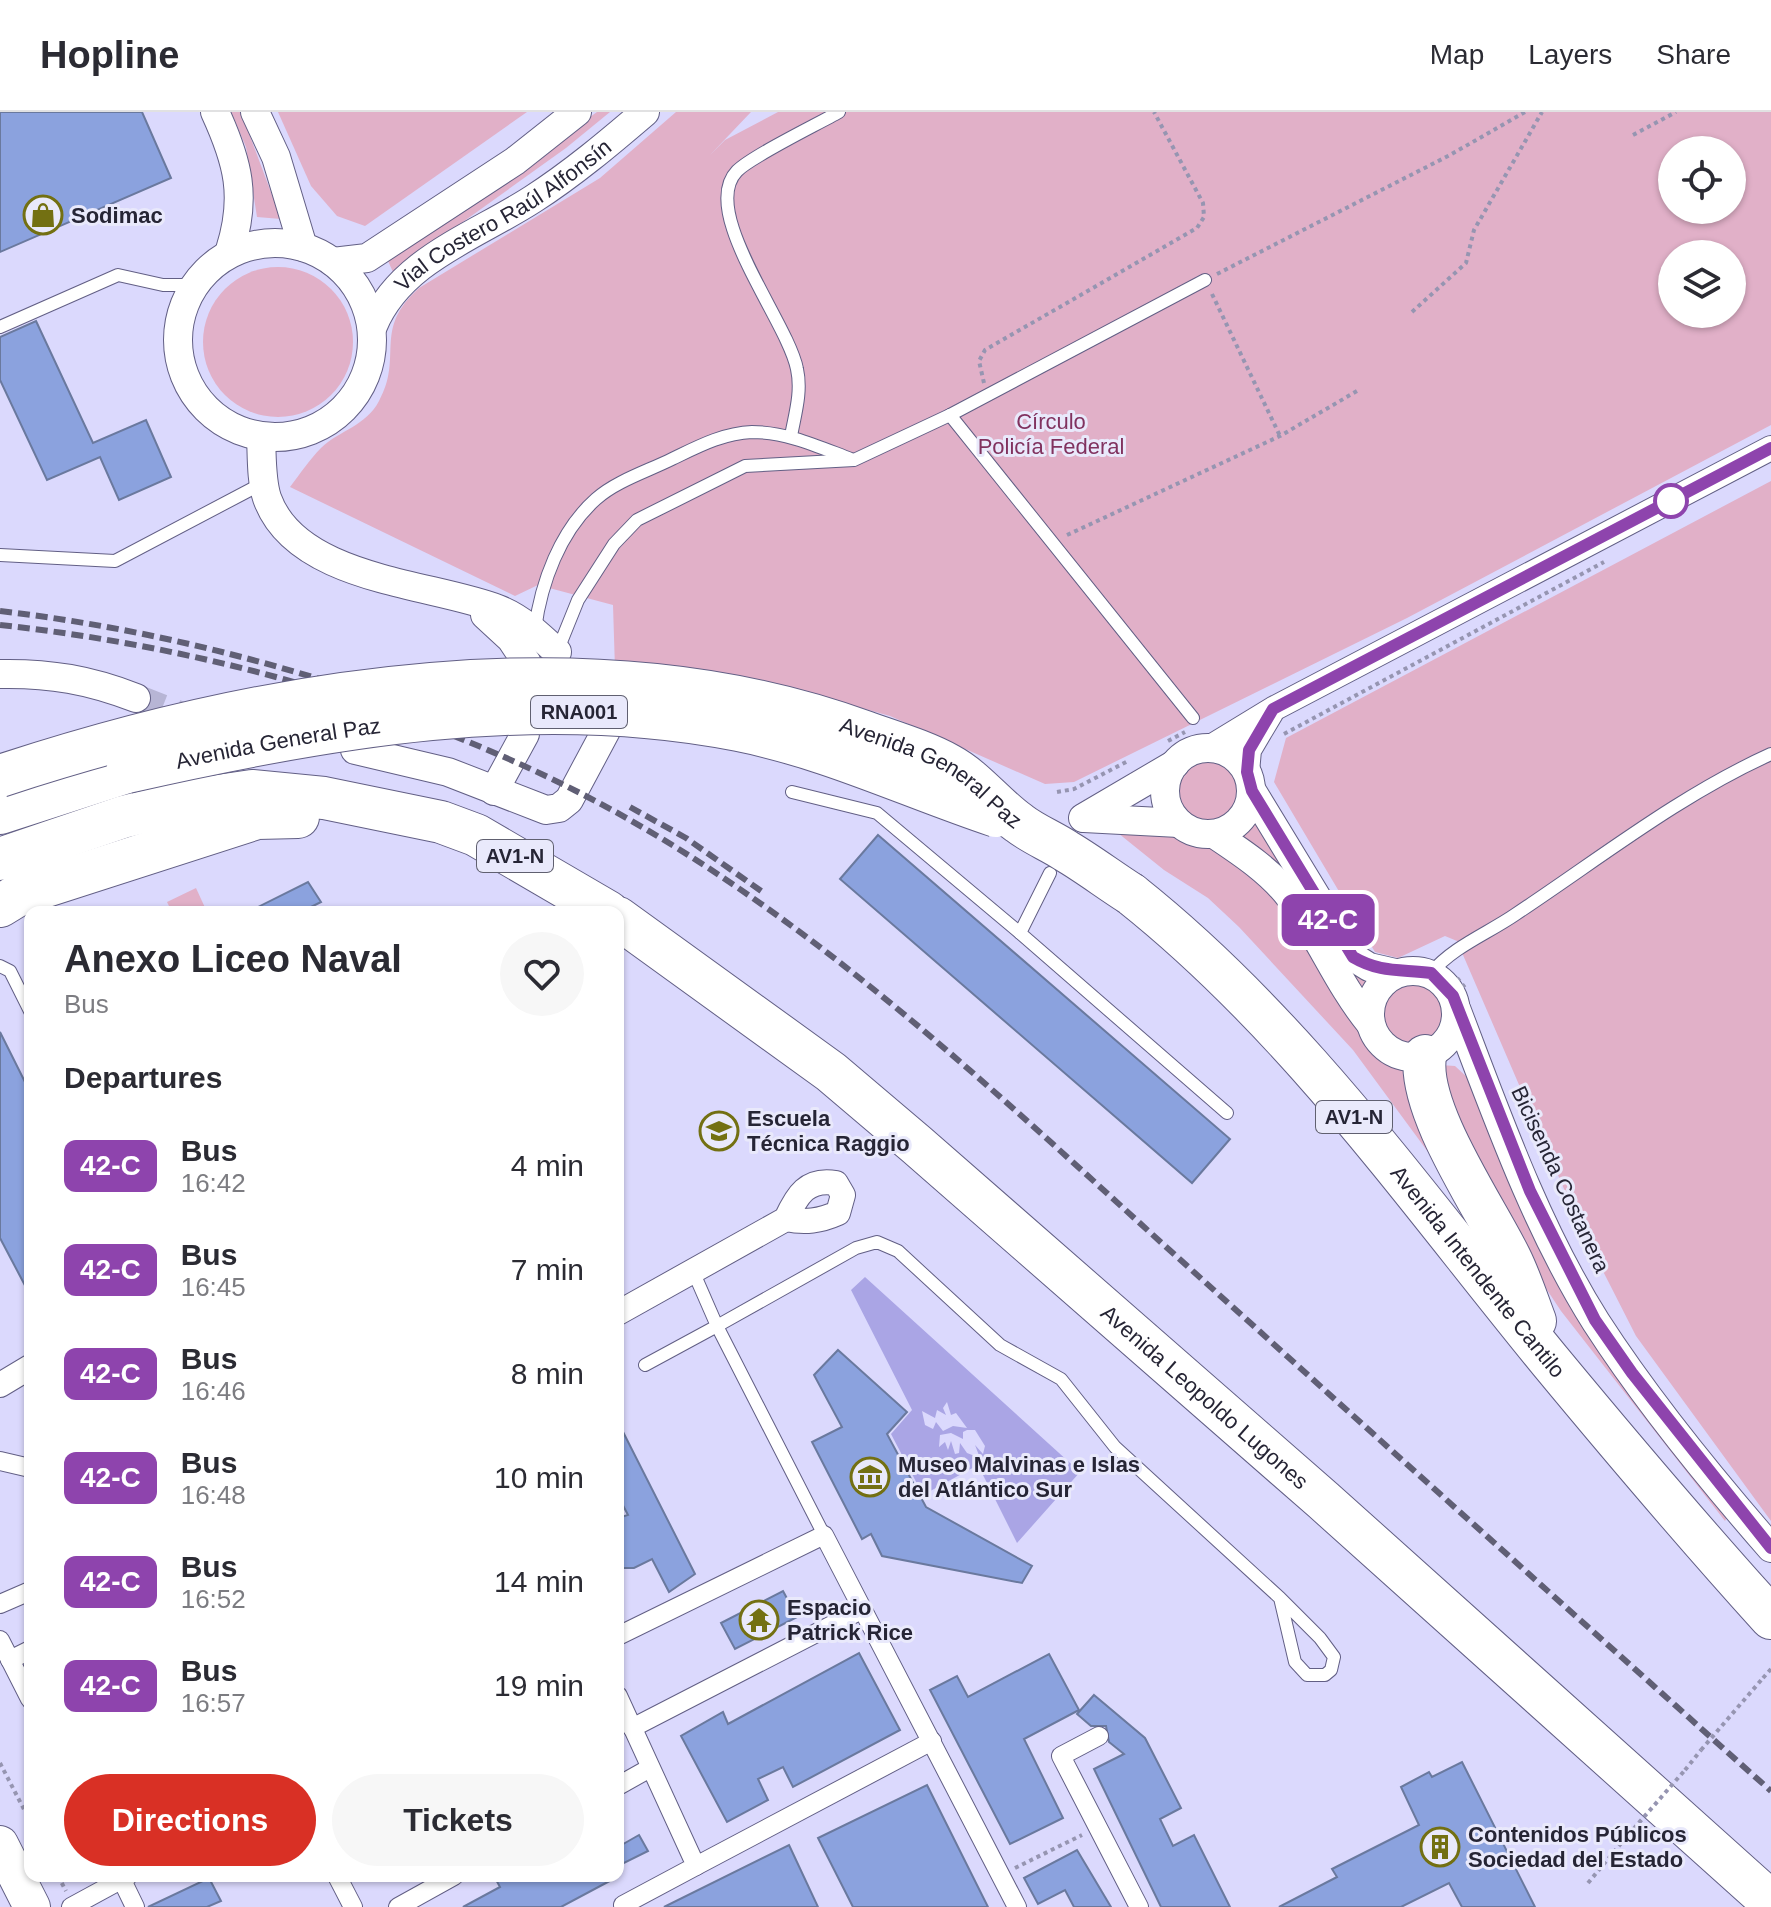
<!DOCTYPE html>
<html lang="en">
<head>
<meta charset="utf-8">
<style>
	:root { --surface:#fff; --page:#f7f7f7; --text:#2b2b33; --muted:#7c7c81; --line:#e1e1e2; --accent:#d93025 }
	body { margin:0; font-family:Arial,sans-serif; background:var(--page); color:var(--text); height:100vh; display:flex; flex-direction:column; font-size:30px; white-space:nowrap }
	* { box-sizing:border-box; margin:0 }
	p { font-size:26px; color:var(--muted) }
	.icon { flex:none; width:44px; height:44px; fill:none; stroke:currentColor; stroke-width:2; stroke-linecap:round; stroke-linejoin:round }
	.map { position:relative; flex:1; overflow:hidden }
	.side { position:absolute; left:24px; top:794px; width:600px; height:976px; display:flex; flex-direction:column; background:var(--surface); border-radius:16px; box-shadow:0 2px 6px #0004 }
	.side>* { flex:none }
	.badge { padding:0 16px; border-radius:12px; font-size:28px; line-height:52px }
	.buttons { position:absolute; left:1658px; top:24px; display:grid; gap:16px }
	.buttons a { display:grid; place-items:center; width:88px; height:88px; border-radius:50%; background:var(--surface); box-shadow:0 2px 6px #0004; font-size:40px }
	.map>.badge { position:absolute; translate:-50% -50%; box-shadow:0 0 0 4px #fff }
	h2 { padding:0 40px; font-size:30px; line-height:72px }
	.round { display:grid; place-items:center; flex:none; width:84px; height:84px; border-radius:42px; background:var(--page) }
	.overview { display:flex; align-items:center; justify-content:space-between; height:136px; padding:0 40px }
	h1 { font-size:38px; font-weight:700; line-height:60px }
	.primary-button { display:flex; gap:16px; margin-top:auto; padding:16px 40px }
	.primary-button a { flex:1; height:92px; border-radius:48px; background:var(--accent); color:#fff; font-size:32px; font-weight:700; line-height:92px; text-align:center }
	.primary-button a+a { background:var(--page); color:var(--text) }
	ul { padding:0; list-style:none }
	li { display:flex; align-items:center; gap:24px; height:104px; padding:0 40px }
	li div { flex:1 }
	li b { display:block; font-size:30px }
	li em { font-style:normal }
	li .badge { min-width:88px; font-weight:700; text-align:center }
	header { display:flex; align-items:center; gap:48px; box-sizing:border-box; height:112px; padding:0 40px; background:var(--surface); border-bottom:2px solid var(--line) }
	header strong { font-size:38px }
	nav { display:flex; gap:44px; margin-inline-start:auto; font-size:28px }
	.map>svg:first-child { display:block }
</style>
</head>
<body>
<header>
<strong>Hopline</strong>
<nav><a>Map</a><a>Layers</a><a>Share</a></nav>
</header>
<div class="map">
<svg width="1771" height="1795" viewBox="0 0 1771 1795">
	<rect width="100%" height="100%" fill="#dbd9fd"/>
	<g fill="#e1b0c8" fill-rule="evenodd">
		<path d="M231 0H241L281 107 257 105 246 35Z"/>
		<path d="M278 0H527L365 114 337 104 311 74Z"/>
		<path d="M597 0H610L566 36 393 160 388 149Z"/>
		<path d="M676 0H751L710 43 725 28 778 0H1771V313L1407 506 1074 670 1045 672 890 604 776 572 615 557 613 493 538 473 515 484 290 375C300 362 310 347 321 336 340 318 366 314 379 289 404 244 372 218 419 176L600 66ZM1672 38H1732V98H1672ZM1672 142H1732V202H1672Z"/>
		<circle cx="278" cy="230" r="75"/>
		<path d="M1771 369V1409L1636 1224 1580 1114 1457 829 1445 824 1398 846 1375 840 1274 670 1286 626Z"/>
		<circle cx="1206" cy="679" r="33"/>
		<path d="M1254 701 1370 863 1361 886 1232 724 1246 714Z"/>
		<path d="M1113 717C1154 719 1196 719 1232 741 1279 770 1317 846 1344 894 1354 910 1363 933 1378 945 1387 953 1399 956 1412 958L1456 1078 1353 938 1239 815 1208 786 1164 758Z"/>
		<path d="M196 776 207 800H172L167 790Z"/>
		<circle cx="1411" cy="904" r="32"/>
		<path d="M1440 953 1455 954 1469 967 1543 1140 1727 1405 1725 1409 1561 1199 1514 1128 1431 960Z"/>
	</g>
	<path fill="#aaa5e5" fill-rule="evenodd" d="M865 1165 1080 1360 1017 1431 978 1353 923 1383 891 1322 912 1298 851 1178ZM947 1290 951 1303 956 1301 967 1316 953 1314 943 1319 936 1310 933 1317 925 1313 922 1299 935 1306 937 1298 946 1303 943 1296ZM967 1318H975L985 1334 983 1342 975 1333 980 1346 967 1341 960 1331 959 1341 955 1342 951 1329 948 1338 945 1330 939 1335 940 1323 951 1321 963 1327V1320Z"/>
	<g fill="#8ba2de" stroke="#6a799e" stroke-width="2">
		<path d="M0 0H142L171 66 0 140Z"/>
		<path d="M36 209 93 331 146 308 171 365 119 388 100 345 47 368 0 268V225Z"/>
		<path d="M878 723 1230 1027 1192 1071 840 767Z"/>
		<path d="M308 770 321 790 301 800H248Z"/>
		<path d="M0 920 30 980V1183L0 1126Z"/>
		<path d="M838 1238 907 1300 887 1322 926 1395 1032 1454 1022 1471 882 1444 871 1422 862 1427 812 1330 842 1315 814 1263Z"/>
		<path d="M618 1310 695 1462 669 1480 652 1447 634 1456H618V1406L628 1403 618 1384Z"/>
		<path d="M783 1479 797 1505 735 1537 721 1511Z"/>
		<path d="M859 1541 900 1618 793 1675 783 1655 758 1667 768 1688 727 1710 681 1624 723 1600 728 1612Z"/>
		<path d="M1049 1542 1079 1598 1024 1627 1063 1706 1010 1732 930 1578 957 1564 968 1585Z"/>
		<path d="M1094 1583 1145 1626 1181 1696 1160 1707 1173 1734 1194 1723 1230 1795H1161L1094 1657 1124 1642 1109 1630 1106 1614H1091L1077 1602Z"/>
		<path d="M1462 1650 1535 1795H1462L1449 1771 1401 1795H1279L1337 1765 1332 1757 1419 1713 1401 1675 1429 1660 1432 1665Z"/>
		<path d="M927 1673 988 1795H853L818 1726Z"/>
		<path d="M639 1723 648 1739 618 1754V1735Z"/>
		<path d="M789 1733 818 1795H664Z"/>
		<path d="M1077 1738 1111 1795H1074L1065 1778 1038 1792 1024 1766Z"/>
		<path d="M494 1764H619L561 1795H463L500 1775Z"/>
		<path d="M209 1766 221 1789 207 1795H148Z"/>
	</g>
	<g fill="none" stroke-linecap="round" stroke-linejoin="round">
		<path stroke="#b7b5d5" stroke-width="28" stroke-dasharray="28 14" stroke-linecap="butt" d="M136 586 195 609"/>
		<defs>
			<g id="service">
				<path d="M0 215 118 163 163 173H195"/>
				<path d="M950 303 1193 606"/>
				<path d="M791 324C795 302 802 280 797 257 788 210 698 99 737 59 752 44 816 13 839 0"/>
				<path d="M0 443 115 449 265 370"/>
				<path d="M535 517C541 471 560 419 596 387 616 369 648 359 672 347 697 335 723 321 752 320 787 320 819 335 851 347"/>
				<path d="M557 540 578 488 614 432 637 408 745 354 854 348 950 303 1205 168"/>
				<path d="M792 680 877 701 1020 821"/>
				<path d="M1050 761 1020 821 1227 1001"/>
				<path d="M0 854 10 859 30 899"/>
				<path d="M1431 861C1454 834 1487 822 1516 802 1599 747 1680 683 1771 642"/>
				<path d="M645 1253 717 1214 693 1159"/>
				<path d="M824 1423 717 1214 856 1136 877 1130 898 1139 1000 1233 1061 1267 1115 1335 1280 1486 1320 1526 1334 1545 1331 1558 1325 1563H1307L1295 1550 1280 1486"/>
			</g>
			<g id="pedestrian">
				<path d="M0 1349 30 1356"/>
				<path d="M0 1492 30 1479"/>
				<path d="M618 1524 824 1423 1017 1795"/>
				<path d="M0 1528 30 1587"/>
				<path d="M10 1548 30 1538"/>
				<path d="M618 1584 696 1754 623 1793"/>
				<path d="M632 1616 863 1497"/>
				<path d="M1099 1624 1061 1644 1139 1795"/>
				<path d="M618 1674 650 1656"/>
				<path d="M696 1754 932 1629"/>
				<path d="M120 1764 135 1795"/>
				<path d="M337 1764 353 1795"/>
				<path d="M71 1795 128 1764"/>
				<path d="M398 1795 454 1764"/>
			</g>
			<g id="minor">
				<path d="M1209 636 1273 597 1771 336"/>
				<path d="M1247 660 1249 638 1271 601"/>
				<path d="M618 1201 786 1107C797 1083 807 1066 836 1071L843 1083 838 1101C820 1109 805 1111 786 1107"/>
				<path d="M0 1273 30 1255"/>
			</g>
			<g id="tertiary">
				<path d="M215 0C238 50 247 85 230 138"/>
				<path d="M255 0 276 45 303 135"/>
				<circle cx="275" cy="228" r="97"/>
				<path d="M333 150 367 146 515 49 577 0"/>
				<path id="s1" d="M373 214C400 148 476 124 533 87 572 62 610 30 645 0"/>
				<path d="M261 325C262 344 261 368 267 386 296 468 430 471 498 497 521 506 539 523 557 540"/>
				<path d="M485 503 511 527 527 551"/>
				<path d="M0 562C50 561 90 568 136 586"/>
				<circle cx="1208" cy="679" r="43"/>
				<path d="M355 638 448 660 546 698 559 696 569 688 608 615"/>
				<path d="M494 679 525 622"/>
				<path d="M1252 679 1353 845 1369 855 1395 861"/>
				<path d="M1083 706 1175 652"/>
				<path d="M1084 706 1179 711"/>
				<path d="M1214 722C1241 740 1270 759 1290 785 1320 825 1338 872 1370 911"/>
				<circle cx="1413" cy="902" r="43"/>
				<path d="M1457 899C1497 1004 1536 1115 1596 1210 1647 1289 1709 1365 1771 1436"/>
			</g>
			<path id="primary" d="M0 1732 32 1795"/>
			<g id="motorway">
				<path d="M0 701 127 660"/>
				<path d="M0 747 123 705 191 688 252 679 324 686 441 710 476 723 608 800"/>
				<path id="s2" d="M1131 782C1297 914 1417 1087 1550 1249 1622 1336 1695 1422 1771 1506"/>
				<path d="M0 794 18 783 257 706 298 705"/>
				<path id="s3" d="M618 806 831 960 917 1033 1323 1388 1771 1790"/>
				<path d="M1425 944C1417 998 1485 1095 1510 1146 1520 1166 1527 1188 1535 1209"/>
			</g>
		</defs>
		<use href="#service" stroke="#625f85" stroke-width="14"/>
		<use href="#pedestrian" stroke="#625f85" stroke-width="20"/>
		<use href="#minor" stroke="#625f85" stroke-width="26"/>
		<use href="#tertiary" stroke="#625f85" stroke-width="30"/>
		<use href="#primary" stroke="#625f85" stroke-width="38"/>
		<use href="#motorway" stroke="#625f85" stroke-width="44"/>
		<g stroke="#9695b1" stroke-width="4" stroke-dasharray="4 4" stroke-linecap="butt">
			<path d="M1633 23 1676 0"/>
			<path d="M1217 162 1450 43 1525 0"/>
			<path d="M1212 182 1280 324"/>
			<path d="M1412 200 1466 151 1474 118 1542 0"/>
			<path d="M984 271 979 249 985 238 1197 116 1204 105 1203 91 1154 0"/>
			<path d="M1067 423 1280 324 1357 279"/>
			<path d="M1284 622 1604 450"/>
			<path d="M1168 629 1185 620"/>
			<path d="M1057 680 1074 677 1128 649"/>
			<path d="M1449 865 1458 867 1466 877"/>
			<path d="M1763 1566 1771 1557"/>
			<path d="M0 1651 30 1709"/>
			<path d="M1685 1658 1701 1638"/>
			<path d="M1015 1756 1082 1723"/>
			<path d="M58 1764 66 1779"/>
			<path d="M1588 1771 1623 1729"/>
		</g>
		<use href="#service" stroke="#fff" stroke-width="12"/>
		<use href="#pedestrian" stroke="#fff" stroke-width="18"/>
		<use href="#minor" stroke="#fff" stroke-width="24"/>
		<use href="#tertiary" stroke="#fff" stroke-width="28"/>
		<use href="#primary" stroke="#fff" stroke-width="36"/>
		<use href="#motorway" stroke="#fff" stroke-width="42"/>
		<g stroke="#605f75" stroke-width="6" stroke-dasharray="12 6" stroke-linecap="butt">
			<path d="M0 499C146 516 284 552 422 601"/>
			<path d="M0 513C214 536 442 601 630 708 844 830 1023 1007 1205 1170 1393 1340 1582 1510 1771 1679"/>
			<path d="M630 695 686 726 764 781"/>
		</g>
		<defs>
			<g id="motorway-bridge">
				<path id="s4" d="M127 660C325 615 536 578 738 618 829 636 909 675 996 704"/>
				<path id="s5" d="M0 664C267 576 595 521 865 620 893 630 924 639 949 653 975 667 995 694 1019 711 1033 722 1051 729 1066 739 1088 752 1109 768 1131 782"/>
			</g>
		</defs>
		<use href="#motorway-bridge" stroke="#625f85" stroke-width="44" stroke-linecap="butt"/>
		<g stroke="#9695b1" stroke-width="4" stroke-dasharray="4 4" stroke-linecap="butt">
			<path d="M1701 1638 1763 1566"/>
			<path d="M1623 1729 1685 1658"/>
		</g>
		<use href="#motorway-bridge" stroke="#fff" stroke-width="42"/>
	</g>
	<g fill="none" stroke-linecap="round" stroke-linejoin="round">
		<defs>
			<path id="line" d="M1771 336 1273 597 1249 638 1247 660 1252 679 1353 845C1380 861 1401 857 1431 861L1453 884 1530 1079 1595 1208 1632 1261 1771 1436"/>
		</defs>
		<use href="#line" stroke="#fff" stroke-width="18"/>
		<use href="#line" stroke="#8e44ad" stroke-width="12"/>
	</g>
	<defs>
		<symbol id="shop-ring" viewBox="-11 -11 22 22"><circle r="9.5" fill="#e9e9fb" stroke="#737012" stroke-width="1.5"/><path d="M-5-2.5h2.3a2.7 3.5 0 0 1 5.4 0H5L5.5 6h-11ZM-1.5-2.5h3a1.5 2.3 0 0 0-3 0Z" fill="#737012"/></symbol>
		<symbol id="university-ring" viewBox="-11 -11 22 22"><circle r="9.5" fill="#e9e9fb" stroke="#737012" stroke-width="1.5"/><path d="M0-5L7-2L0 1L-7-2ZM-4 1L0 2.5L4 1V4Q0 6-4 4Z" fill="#737012"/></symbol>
		<symbol id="museum-ring" viewBox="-11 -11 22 22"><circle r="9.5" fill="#e9e9fb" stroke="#737012" stroke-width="1.5"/><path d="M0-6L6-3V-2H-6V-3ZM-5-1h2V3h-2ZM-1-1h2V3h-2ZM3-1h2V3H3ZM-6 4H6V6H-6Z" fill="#737012"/></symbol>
		<symbol id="temple-ring" viewBox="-11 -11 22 22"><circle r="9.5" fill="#e9e9fb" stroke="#737012" stroke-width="1.5"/><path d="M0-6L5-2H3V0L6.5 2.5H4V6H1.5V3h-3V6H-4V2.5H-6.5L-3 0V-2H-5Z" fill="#737012"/></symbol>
		<symbol id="building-ring" viewBox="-11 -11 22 22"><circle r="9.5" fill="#e9e9fb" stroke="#737012" stroke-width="1.5"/><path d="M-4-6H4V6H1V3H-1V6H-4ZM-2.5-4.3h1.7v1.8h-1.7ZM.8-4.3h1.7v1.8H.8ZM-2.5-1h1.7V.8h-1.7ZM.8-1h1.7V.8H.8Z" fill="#737012"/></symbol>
	</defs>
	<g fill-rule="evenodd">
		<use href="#shop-ring" x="21" y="81" width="44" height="44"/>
		<use href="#university-ring" x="697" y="997" width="44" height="44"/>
		<use href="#museum-ring" x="848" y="1343" width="44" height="44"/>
		<use href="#temple-ring" x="737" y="1486" width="44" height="44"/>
		<use href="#building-ring" x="1418" y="1713" width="44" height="44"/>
	</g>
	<circle fill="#fff" stroke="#8e44ad" stroke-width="4" cx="1671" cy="389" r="16"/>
	<g text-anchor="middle" stroke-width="6" stroke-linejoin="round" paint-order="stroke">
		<g fill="#e9e9fb" stroke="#606070" stroke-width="2">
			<rect x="531" y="584" width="96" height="32" rx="6"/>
			<rect x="477" y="728" width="76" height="32" rx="6"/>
			<rect x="1316" y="989" width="76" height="32" rx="6"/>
		</g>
		<g font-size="20" font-weight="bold" fill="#262535">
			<text x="579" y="607">RNA001</text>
			<text x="515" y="751">AV1-N</text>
			<text x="1354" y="1012">AV1-N</text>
		</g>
		<g font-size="22" fill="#262535" stroke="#e9e9fb">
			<text dy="8" stroke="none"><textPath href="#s1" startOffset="174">Vial Costero Raúl Alfonsín</textPath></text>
			<text dy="8" stroke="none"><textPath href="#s4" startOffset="154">Avenida General Paz</textPath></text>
			<text dy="8" stroke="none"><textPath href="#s5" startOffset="960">Avenida General Paz</textPath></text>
			<text transform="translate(1561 1067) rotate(65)" y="8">Bicisenda Costanera</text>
			<text dy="8" stroke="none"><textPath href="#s2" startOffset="514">Avenida Intendente Cantilo</textPath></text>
			<text dy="8" stroke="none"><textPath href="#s3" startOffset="758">Avenida Leopoldo Lugones</textPath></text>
		</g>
		<g font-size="22" font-weight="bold" fill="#262535" stroke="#e9e9fb" text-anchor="start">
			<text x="71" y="111">Sodimac</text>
			<text x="747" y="1014">Escuela<tspan x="747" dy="25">Técnica Raggio</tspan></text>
			<text x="898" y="1360">Museo Malvinas e Islas<tspan x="898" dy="25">del Atlántico Sur</tspan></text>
			<text x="787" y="1503">Espacio<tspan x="787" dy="25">Patrick Rice</tspan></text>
			<text x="1468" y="1730">Contenidos Públicos<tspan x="1468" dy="25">Sociedad del Estado</tspan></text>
		</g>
		<g font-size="22" fill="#81325f" stroke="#e9e9fb">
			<text x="1051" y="317">Círculo<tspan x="1051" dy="25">Policía Federal</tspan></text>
		</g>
	</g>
</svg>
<div class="buttons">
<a><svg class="icon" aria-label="locate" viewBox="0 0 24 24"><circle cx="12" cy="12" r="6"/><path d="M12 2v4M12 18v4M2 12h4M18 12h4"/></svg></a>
<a><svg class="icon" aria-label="layers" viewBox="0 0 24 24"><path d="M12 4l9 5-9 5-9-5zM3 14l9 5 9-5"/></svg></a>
</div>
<b class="badge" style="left:1328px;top:808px;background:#8e44ad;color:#fff">42-C</b>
<section class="side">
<div class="overview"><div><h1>Anexo Liceo Naval</h1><p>Bus</p></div><a class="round"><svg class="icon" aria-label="heart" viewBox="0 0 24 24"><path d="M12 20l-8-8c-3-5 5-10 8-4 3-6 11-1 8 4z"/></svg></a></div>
<h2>Departures</h2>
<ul>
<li><span class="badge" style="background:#8e44ad;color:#fff">42-C</span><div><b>Bus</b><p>16:42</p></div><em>4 min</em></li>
<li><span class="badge" style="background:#8e44ad;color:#fff">42-C</span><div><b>Bus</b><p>16:45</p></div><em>7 min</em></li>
<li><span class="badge" style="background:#8e44ad;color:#fff">42-C</span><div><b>Bus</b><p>16:46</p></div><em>8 min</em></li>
<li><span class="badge" style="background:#8e44ad;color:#fff">42-C</span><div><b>Bus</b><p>16:48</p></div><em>10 min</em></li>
<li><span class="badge" style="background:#8e44ad;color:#fff">42-C</span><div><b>Bus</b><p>16:52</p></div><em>14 min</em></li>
<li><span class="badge" style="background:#8e44ad;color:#fff">42-C</span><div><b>Bus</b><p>16:57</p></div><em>19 min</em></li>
</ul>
<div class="primary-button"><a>Directions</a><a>Tickets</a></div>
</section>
</div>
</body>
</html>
